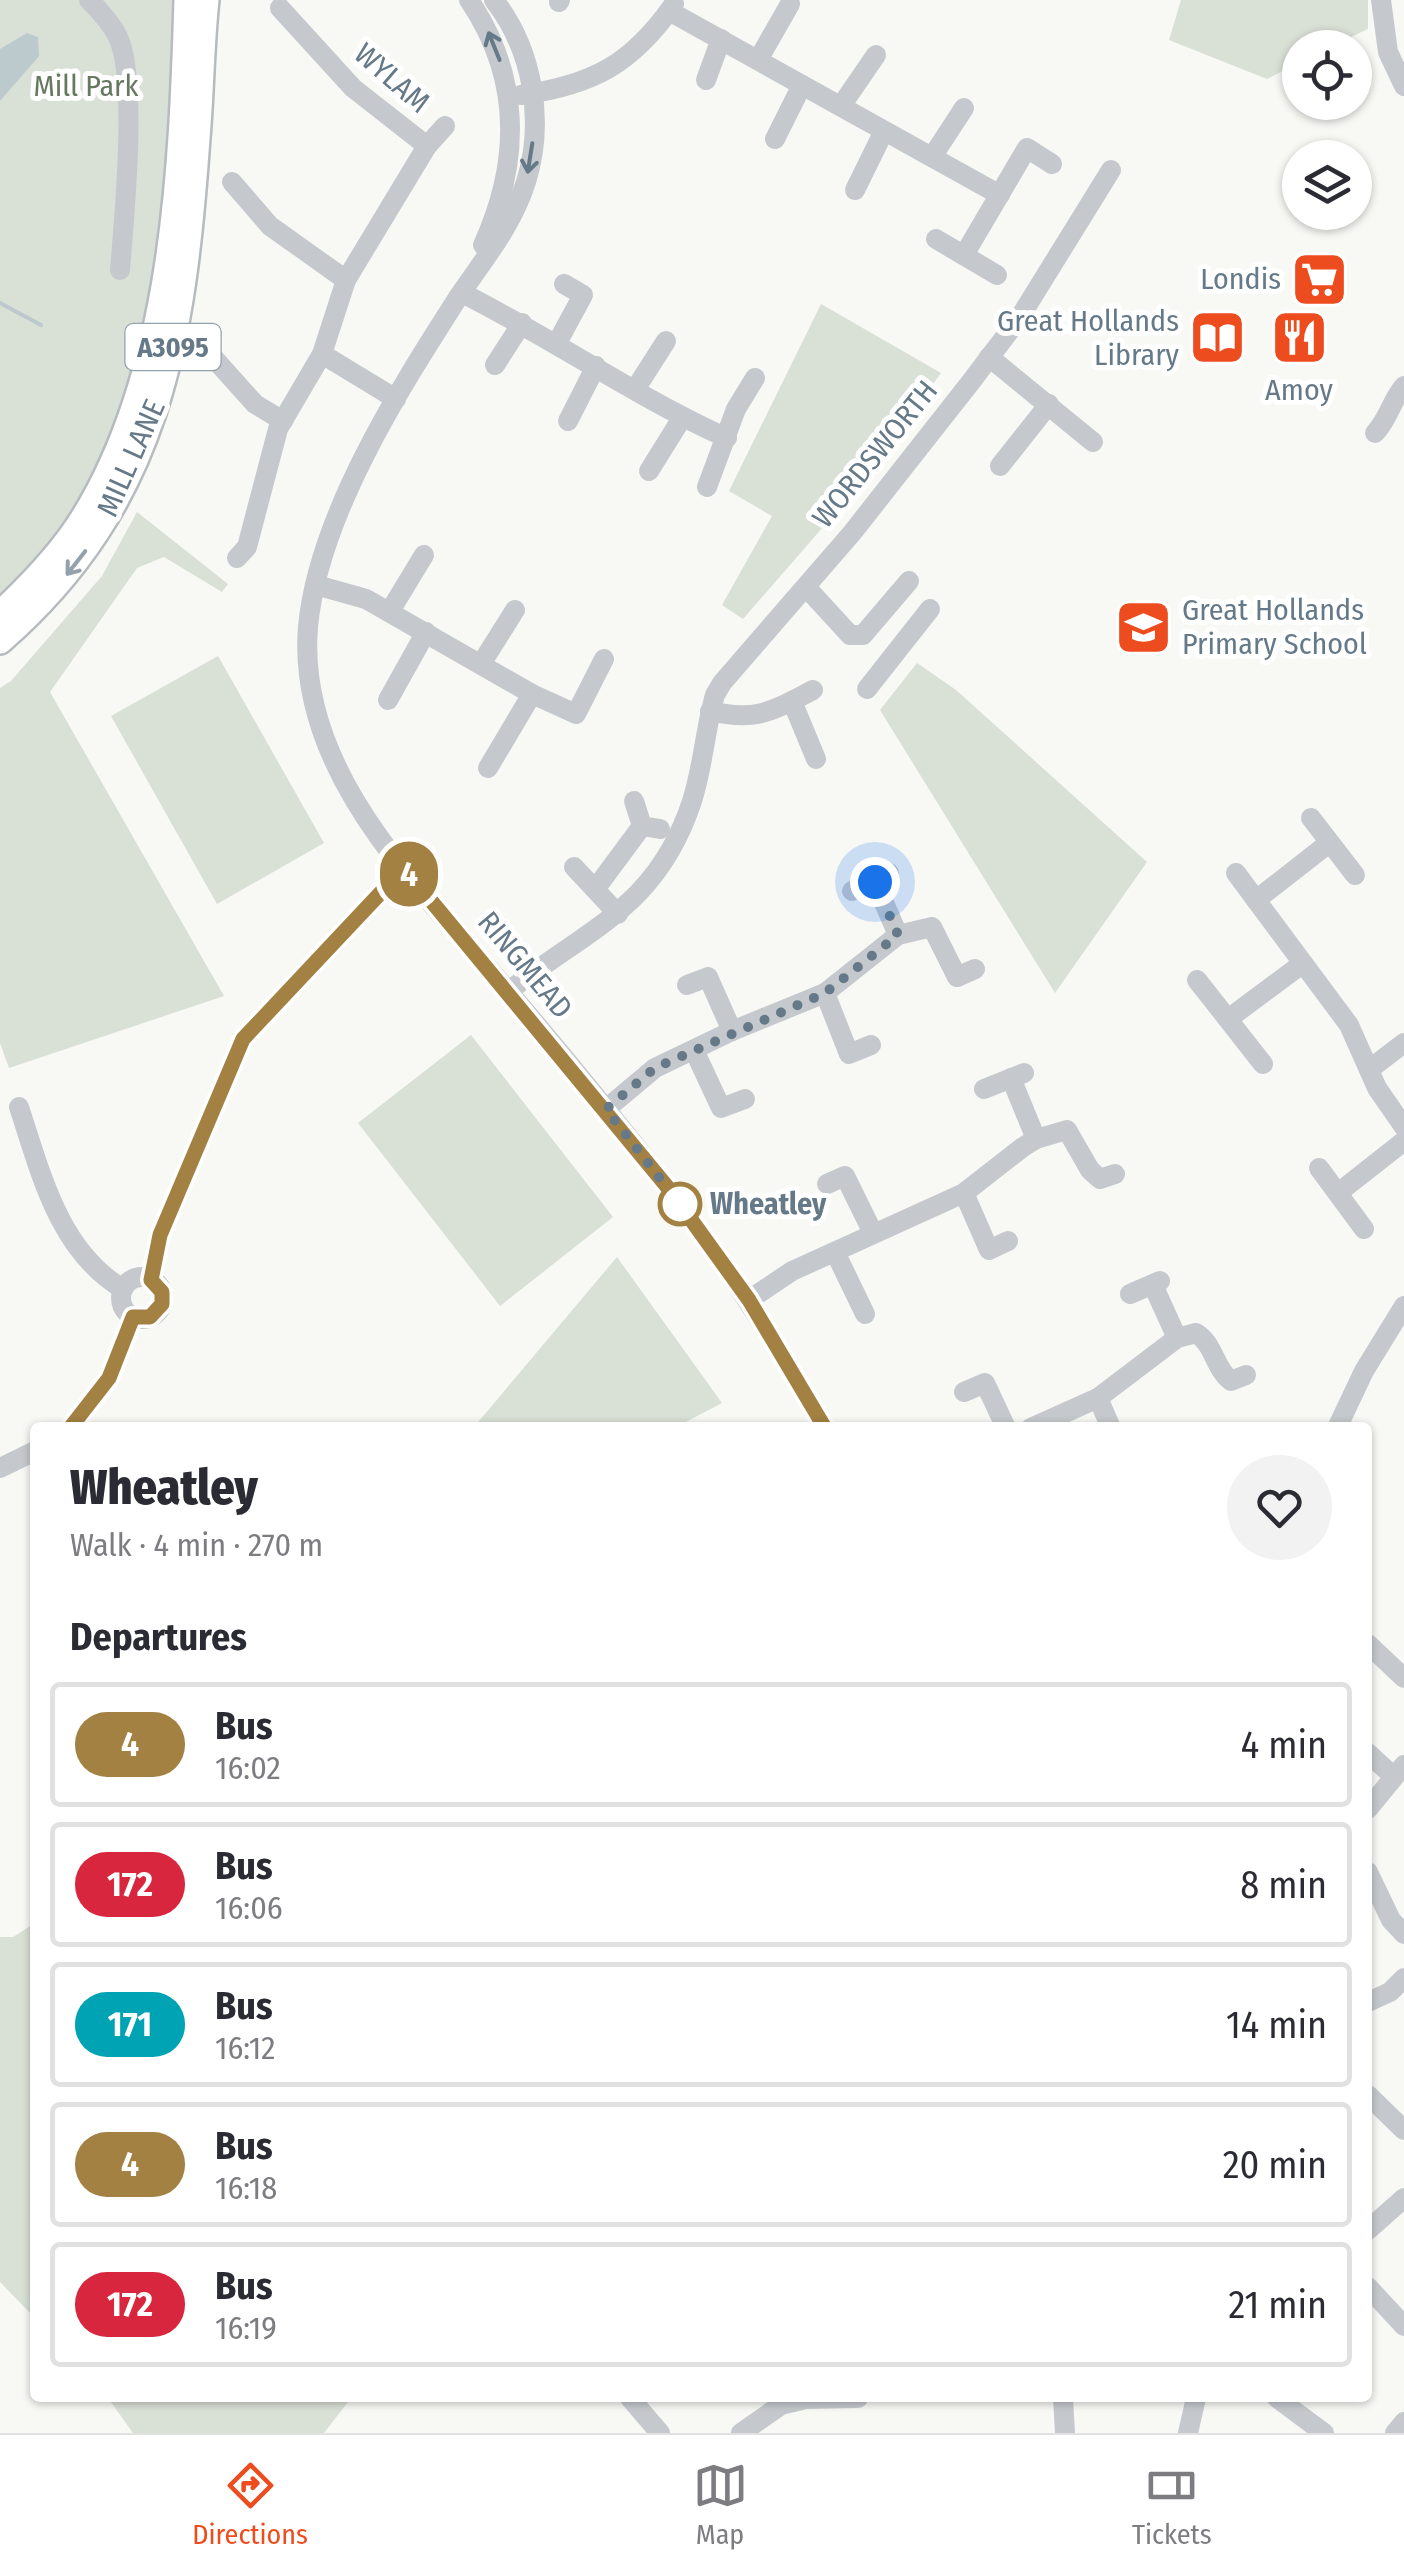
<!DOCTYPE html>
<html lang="en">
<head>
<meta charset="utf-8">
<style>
	:root { --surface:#fff; --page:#f2f2f3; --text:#2b2b33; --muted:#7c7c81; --line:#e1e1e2; --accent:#ed4c1f }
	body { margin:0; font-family:"Fira Sans Condensed",sans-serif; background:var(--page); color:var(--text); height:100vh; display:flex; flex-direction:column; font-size:38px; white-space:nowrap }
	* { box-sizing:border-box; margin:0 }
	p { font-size:32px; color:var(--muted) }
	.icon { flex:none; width:55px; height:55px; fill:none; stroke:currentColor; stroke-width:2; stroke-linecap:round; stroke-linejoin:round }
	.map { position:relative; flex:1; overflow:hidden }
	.sheet { position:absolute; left:30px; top:1422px; width:1342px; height:980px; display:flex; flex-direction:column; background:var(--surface); border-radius:10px; box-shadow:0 2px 8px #0004 }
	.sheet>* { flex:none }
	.badge { padding:0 20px; border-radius:32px; font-size:35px; line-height:65px }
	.buttons { position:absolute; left:1282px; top:30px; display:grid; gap:20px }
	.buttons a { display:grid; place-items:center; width:90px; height:90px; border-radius:50%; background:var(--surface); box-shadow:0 2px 8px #0004; font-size:50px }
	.you { position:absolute; width:50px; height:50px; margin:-25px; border:8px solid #fff; border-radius:50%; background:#1a73e8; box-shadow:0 0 0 15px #1a73e833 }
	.map>.badge { position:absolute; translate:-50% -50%; box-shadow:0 0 0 5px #fff }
	h2 { padding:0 40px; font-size:38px; line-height:90px }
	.round { display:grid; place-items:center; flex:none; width:105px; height:105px; border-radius:52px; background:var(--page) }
	.overview { display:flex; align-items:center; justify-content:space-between; height:170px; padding:0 40px }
	h1 { font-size:48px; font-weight:800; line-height:75px }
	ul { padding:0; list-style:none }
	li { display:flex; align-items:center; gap:30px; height:125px; margin:0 20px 15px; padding:0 20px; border:5px solid var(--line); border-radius:10px }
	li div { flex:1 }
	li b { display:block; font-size:38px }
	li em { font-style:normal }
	li .badge { min-width:110px; font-weight:700; text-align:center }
	.dock { display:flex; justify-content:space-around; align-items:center; height:140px; border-top:2px solid var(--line); background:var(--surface); font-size:28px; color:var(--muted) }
	.dock a { display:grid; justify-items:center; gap:5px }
	.dock .active { color:var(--accent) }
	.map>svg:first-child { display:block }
</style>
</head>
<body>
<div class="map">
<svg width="1404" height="2433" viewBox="0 0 1404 2433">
	<rect width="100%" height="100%" fill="#f8f8f5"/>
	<g fill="#d9e0d6">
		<path d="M0 0H177L164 212 150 323 108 453 58 540 0 598Z"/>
		<path d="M1181 0H1368V29L1330 47 1300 48V62L1267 79 1169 40Z"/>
		<path d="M821 304 941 373 863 481 743 619 722 605 772 516 729 491Z"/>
		<path d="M137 512 228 584 222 592 164 557 137 568 50 692 224 996 9 1068 0 1043V688L11 681 102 576Z"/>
		<path d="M218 656 324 843 217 904 111 716Z"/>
		<path d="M917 663 956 690 1147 862 1055 993 880 710Z"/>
		<path d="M471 1035 613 1217 500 1306 358 1123Z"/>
		<path d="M617 1257 722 1403 676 1427H474Z"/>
		<path d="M35 1923V2318L0 2282V1937H13Z"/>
		<path d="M108 2398H351L324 2433H133Z"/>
	</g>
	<path fill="#bcc9cd" d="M27 33 38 37 39 56 0 101V49Z"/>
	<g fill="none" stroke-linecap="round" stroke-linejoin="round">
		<path stroke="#bcc9cd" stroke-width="4" d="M0 303 41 325"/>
		<defs>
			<g id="major">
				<path d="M0 614C31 585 62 553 84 517 174 371 182 167 187 0"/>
				<path d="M0 641C160 502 183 338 197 138 201 92 201 46 206 0"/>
			</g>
		</defs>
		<use href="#major" stroke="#b6bbbf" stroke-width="30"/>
		<g stroke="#c5c9cd" stroke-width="20">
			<path d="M89 0C100 11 111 23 118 37 138 80 124 218 120 270"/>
			<path d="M469 0C521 77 521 161 483 245"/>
			<path d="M494 0C533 50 545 121 526 182 512 226 484 259 459 296 400 388 318 516 308 627 296 773 421 889 507 990 561 1053 614 1118 665 1184 725 1261 776 1344 825 1428"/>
			<path d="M1381 0 1388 52 1404 86"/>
			<path d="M559 2 560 0"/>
			<path d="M280 8 353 88 427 146"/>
			<path d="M669 11 1000 195"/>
			<path d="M758 60 790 4"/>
			<path d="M706 80 721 39"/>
			<path d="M521 95C593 85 632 64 674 4"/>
			<path d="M841 106 876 55"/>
			<path d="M775 139 802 85"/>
			<path d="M932 157 964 108"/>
			<path d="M232 182 270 226 346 280"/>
			<path d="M855 190 884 131"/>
			<path d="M936 239 997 275"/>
			<path d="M964 255 1027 148 1052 164"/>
			<path d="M462 293C552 338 636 397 727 438"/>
			<path d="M557 343 583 295 564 284"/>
			<path d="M322 354 396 399"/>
			<path d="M211 355 255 404 283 421"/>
			<path d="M989 357 1093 442"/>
			<path d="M495 365 522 323"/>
			<path d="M636 388 666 341"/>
			<path d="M568 421 596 366"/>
			<path d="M1375 433C1389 418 1391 401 1404 386"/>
			<path d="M1000 466 1049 404"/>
			<path d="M649 471 682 418"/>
			<path d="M707 487 736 409 755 378"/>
			<path d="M237 558 247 547 278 429 322 354 346 280 427 146 445 126"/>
			<path d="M316 585 366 599 532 694 576 714 604 659"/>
			<path d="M806 587 850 635H863L909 581"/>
			<path d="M390 611 424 555"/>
			<path d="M481 664 515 610"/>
			<path d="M867 689 930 609"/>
			<path d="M388 700 426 632"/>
			<path d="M792 701 816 759"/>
			<path d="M710 711C757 722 772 711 813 690"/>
			<path d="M488 768 532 694"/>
			<path d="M634 801 642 826 660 829"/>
			<path d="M1311 818 1355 875"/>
			<path d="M574 867 618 914"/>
			<path d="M1236 873 1349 1025 1377 1088 1404 1127"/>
			<path d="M875 882 898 935"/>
			<path d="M596 888 642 826"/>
			<path d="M852 891 889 873"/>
			<path d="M1256 900 1329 843"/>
			<path d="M1197 980 1263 1064"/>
			<path d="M687 985 708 977 732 1031"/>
			<path d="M509 991C588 928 657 908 692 801 703 767 705 730 715 695L722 683 852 533 970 383 1020 317 1111 170"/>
			<path d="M825 993 849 1054 871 1045"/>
			<path d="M1228 1019 1302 964"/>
			<path d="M694 1050 721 1108 745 1099"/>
			<path d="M1370 1069 1404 1043"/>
			<path d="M1011 1078 1036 1139"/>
			<path d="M984 1089 1024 1073"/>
			<path d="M19 1107C41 1174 59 1251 123 1289"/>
			<path d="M606 1109 655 1068 732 1031 825 993 898 935 932 927 957 977 975 969"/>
			<path d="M1319 1168 1364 1229"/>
			<path d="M827 1184 845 1176 873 1233"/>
			<path d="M964 1193 989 1250 1008 1241"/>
			<path d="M1338 1193 1404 1141"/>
			<path d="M836 1254 865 1314"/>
			<circle cx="142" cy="1298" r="21"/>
			<path d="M1153 1285 1177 1338"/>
			<path d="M1130 1294 1160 1281"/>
			<path d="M749 1300 792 1271 964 1193 1023 1147 1036 1139 1067 1130 1090 1170 1100 1179 1115 1174"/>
			<path d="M964 1392 985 1383 1006 1428"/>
			<path d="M1098 1398 1111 1428"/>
			<path d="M70 1428 109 1378 133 1317"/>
			<path d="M1031 1428 1098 1398 1177 1338 1196 1333C1215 1345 1214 1368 1231 1381L1246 1375"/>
			<path d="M1337 1428 1364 1371 1404 1306"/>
			<path d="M0 1468 35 1451"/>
			<path d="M1368 1644 1404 1678"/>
			<path d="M1368 1753 1394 1777"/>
			<path d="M1368 1809 1404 1765"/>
			<path d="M1368 1872 1391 1920 1404 1934"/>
			<path d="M1368 2002 1390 1992 1404 1978"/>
			<path d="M1368 2095 1404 2130"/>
			<path d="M1368 2230 1404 2198"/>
			<path d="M1368 2287 1404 2326"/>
			<path d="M630 2398 660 2433"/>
			<path d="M1063 2398 1065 2433"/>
			<path d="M1277 2398 1324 2433"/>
			<path d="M741 2433 781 2405 806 2399 858 2398"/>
			<path d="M1188 2433 1196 2398"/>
			<path d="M1395 2433 1404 2422"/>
		</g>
		<use href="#major" stroke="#fff" stroke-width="25"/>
	</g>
	<defs><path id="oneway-shaft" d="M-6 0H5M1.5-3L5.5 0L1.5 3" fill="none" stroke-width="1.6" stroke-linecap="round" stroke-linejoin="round" transform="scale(2.5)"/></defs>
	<g stroke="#657988">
		<use href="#oneway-shaft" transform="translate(494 46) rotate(-112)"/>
		<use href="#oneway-shaft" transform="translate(530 158) rotate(99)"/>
	</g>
	<use stroke="#93a1ac" href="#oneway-shaft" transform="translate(76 563) rotate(128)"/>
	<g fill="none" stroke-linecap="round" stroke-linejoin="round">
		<defs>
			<path id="line" d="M70 1428 109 1378 133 1317H150L162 1304V1292L151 1280 160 1235 243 1039 404 868 669 1189 749 1300 825 1428"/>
		</defs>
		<use href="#line" stroke="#fff" stroke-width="22"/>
		<use href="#line" stroke="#a38142" stroke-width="15"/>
		<path stroke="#657988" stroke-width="10" stroke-dasharray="0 18" d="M680 1204 686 1212 606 1109 655 1068 825 993 898 935 875 882"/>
	</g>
	<defs>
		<symbol id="supermarket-square" viewBox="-11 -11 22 22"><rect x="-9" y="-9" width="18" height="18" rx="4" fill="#ed4c1f" stroke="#fff"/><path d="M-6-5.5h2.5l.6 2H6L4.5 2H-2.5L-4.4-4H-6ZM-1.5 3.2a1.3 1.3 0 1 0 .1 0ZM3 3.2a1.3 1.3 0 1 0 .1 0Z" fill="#fff"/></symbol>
		<symbol id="restaurant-square" viewBox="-11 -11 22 22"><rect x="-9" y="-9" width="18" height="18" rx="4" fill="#ed4c1f" stroke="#fff"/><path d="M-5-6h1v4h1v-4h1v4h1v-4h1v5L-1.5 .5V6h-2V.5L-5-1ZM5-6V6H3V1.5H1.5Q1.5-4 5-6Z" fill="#fff"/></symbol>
		<symbol id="library-square" viewBox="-11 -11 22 22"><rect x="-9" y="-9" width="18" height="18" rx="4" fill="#ed4c1f" stroke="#fff"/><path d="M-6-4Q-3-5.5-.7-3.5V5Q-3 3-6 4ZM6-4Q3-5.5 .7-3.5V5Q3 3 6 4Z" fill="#fff"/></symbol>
		<symbol id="school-square" viewBox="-11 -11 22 22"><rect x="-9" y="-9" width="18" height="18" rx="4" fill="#ed4c1f" stroke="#fff"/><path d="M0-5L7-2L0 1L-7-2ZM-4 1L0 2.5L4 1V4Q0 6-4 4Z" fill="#fff"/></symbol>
	</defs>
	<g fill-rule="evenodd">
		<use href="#supermarket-square" x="1288" y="248" width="63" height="63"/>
		<use href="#restaurant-square" x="1268" y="306" width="63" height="63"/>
		<use href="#library-square" x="1186" y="306" width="63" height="63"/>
		<use href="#school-square" x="1112" y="596" width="63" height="63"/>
	</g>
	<circle fill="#fff" stroke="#a38142" stroke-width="5" cx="680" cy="1204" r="20"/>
	<g text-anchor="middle" stroke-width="10" stroke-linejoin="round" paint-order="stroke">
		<rect fill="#fff" stroke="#93a1ac" stroke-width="2.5" x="125.5" y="324" width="95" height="46" rx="8"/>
		<g font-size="28" font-weight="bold" fill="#657988">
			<text x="173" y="357">A3095</text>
		</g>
		<g font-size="30" fill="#657988" stroke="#fff">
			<text transform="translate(392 78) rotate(41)" y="10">WYLAM</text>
			<text transform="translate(875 454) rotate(-51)" y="10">WORDSWORTH</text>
			<text transform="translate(131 458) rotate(-66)" y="10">MILL LANE</text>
			<text transform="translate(525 965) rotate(50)" y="10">RINGMEAD</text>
		</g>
		<g font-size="30" fill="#667960" stroke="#fff">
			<text x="86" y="96">Mill Park</text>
		</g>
		<g font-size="30" fill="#657988" stroke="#fff" text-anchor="end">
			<text x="1281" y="289">Londis</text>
			<text x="1179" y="331">Great Hollands<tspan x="1179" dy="34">Library</tspan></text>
			<text x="1299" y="400" text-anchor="middle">Amoy</text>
			<text x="1182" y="620" text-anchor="start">Great Hollands<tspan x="1182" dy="34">Primary School</tspan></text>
		</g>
		<g font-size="30" font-weight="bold" fill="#657988" stroke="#fff" text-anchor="start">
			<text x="710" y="1214">Wheatley</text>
		</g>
	</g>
</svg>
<div class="buttons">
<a><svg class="icon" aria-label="locate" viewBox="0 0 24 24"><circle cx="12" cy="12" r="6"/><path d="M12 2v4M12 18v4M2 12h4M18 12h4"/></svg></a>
<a><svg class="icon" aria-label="layers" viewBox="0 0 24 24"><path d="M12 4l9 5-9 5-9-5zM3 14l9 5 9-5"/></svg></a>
</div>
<div class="you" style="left:875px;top:882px"></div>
<b class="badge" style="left:409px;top:874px;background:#a38142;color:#fff">4</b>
<section class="sheet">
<div class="overview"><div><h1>Wheatley</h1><p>Walk · 4 min · 270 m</p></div><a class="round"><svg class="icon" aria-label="heart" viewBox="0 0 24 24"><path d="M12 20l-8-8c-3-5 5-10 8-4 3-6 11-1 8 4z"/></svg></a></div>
<h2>Departures</h2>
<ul>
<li><span class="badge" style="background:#a38142;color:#fff">4</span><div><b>Bus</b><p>16:02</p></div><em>4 min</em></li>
<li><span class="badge" style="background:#d7263d;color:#fff">172</span><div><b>Bus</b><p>16:06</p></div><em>8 min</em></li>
<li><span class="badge" style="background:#00a3b4;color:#fff">171</span><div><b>Bus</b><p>16:12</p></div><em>14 min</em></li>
<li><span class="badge" style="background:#a38142;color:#fff">4</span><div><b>Bus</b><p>16:18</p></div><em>20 min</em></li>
<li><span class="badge" style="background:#d7263d;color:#fff">172</span><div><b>Bus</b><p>16:19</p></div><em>21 min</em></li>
</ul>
</section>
</div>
<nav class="dock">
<a class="active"><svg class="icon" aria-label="directions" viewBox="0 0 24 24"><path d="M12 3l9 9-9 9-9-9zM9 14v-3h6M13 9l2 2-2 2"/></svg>Directions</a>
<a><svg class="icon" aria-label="map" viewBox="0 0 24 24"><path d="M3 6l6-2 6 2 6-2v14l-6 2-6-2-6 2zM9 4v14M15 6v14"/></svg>Map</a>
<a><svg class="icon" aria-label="tickets" viewBox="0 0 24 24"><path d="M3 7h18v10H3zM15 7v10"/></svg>Tickets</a>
</nav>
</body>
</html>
